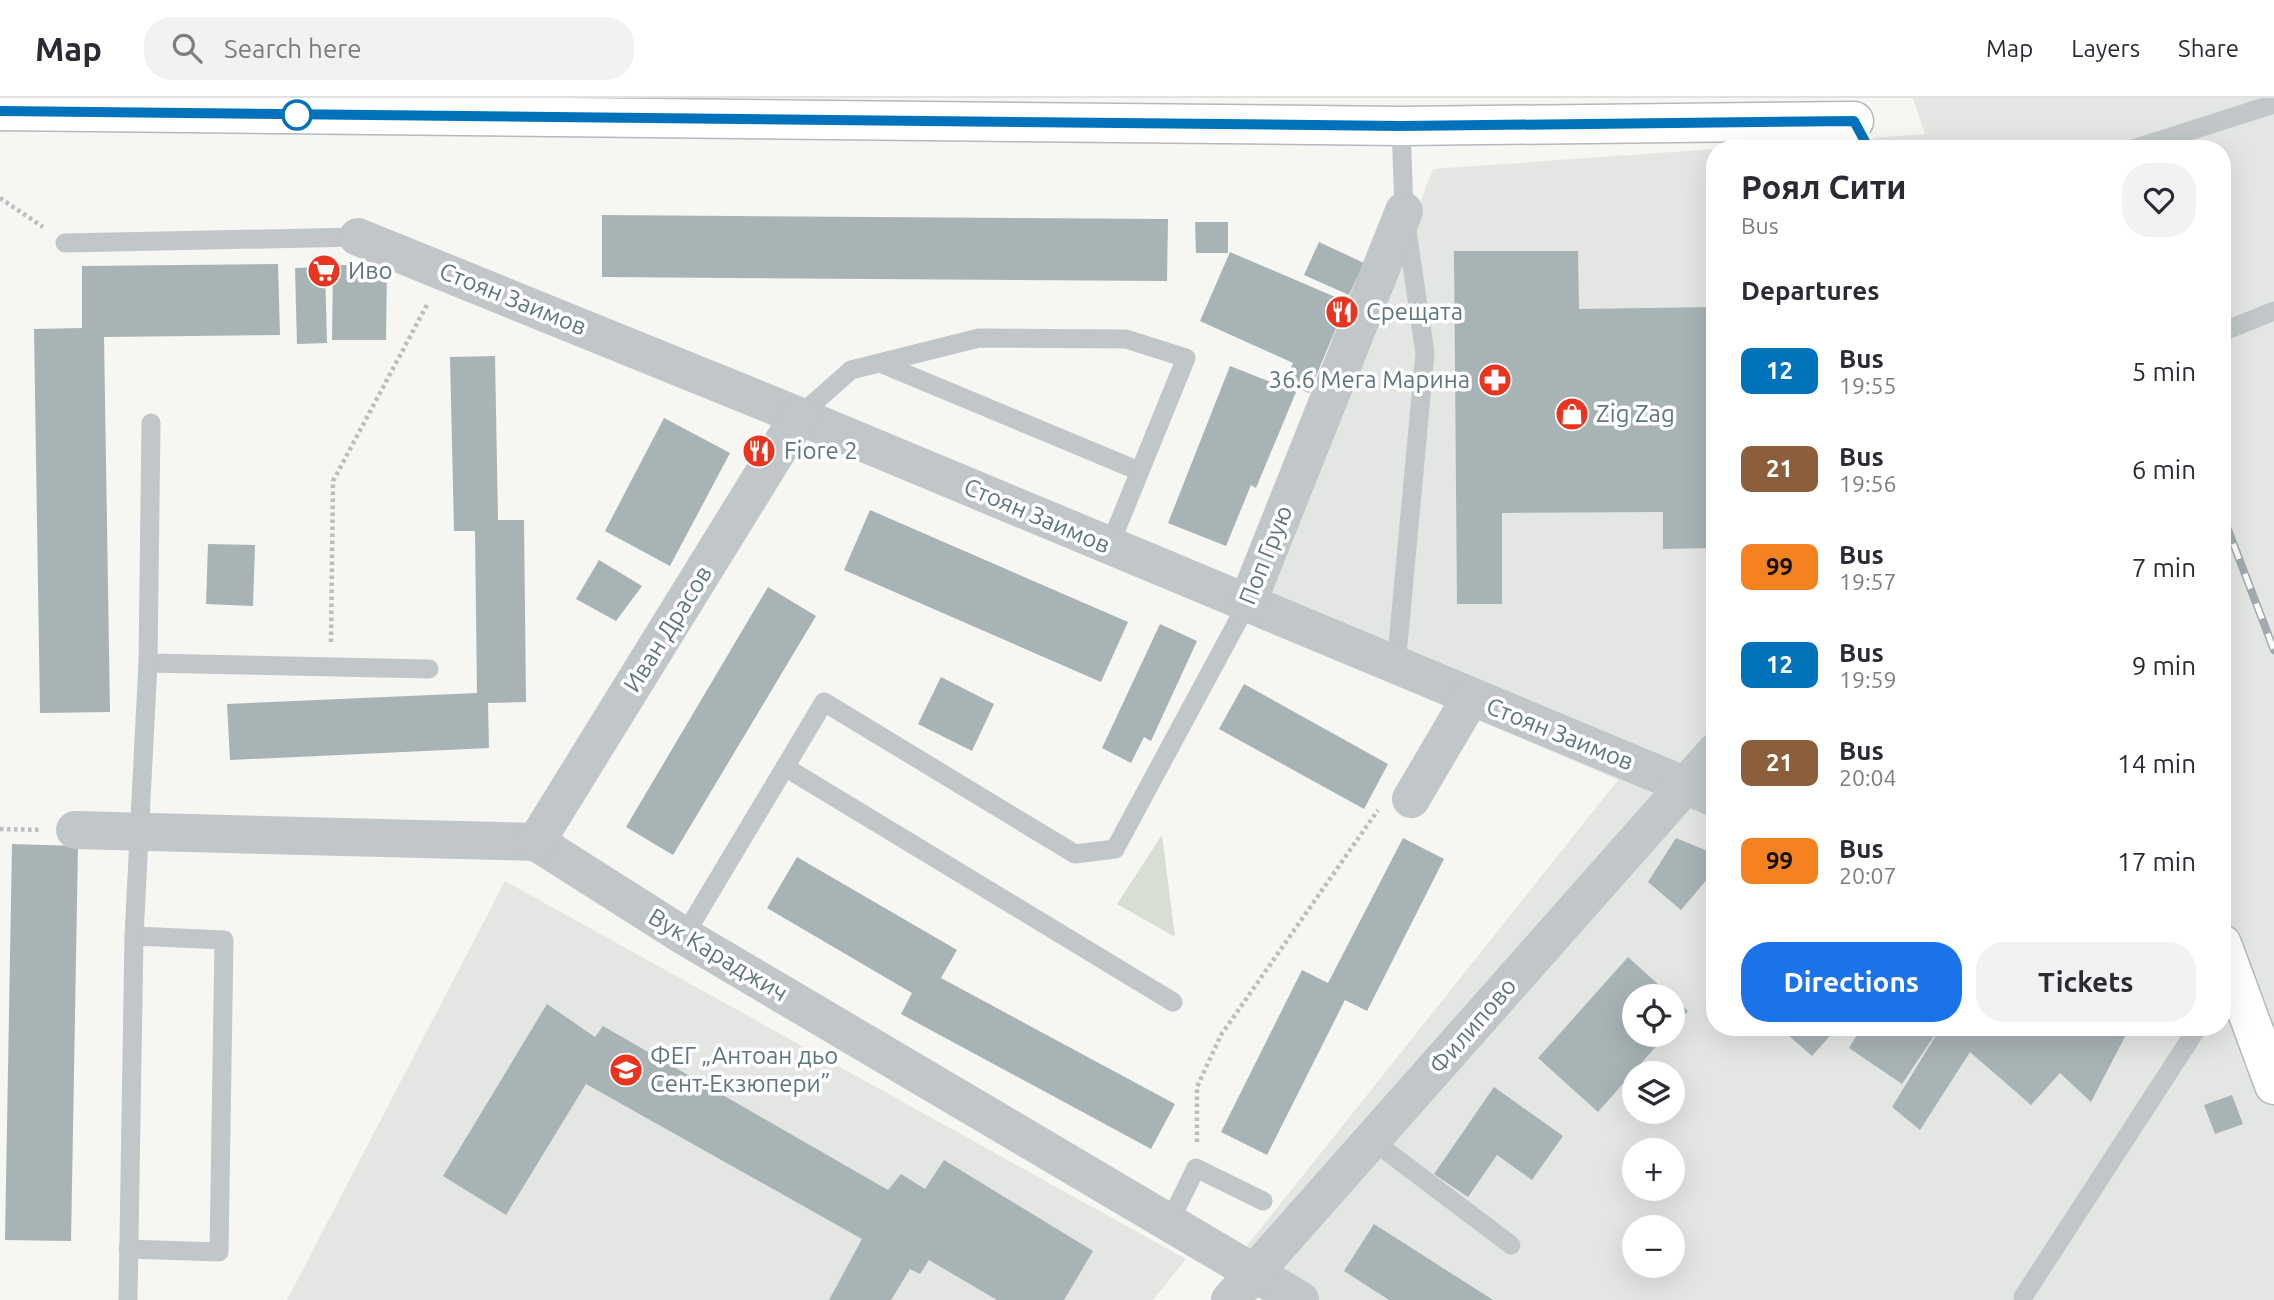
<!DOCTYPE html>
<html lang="en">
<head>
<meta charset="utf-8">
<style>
	:root { --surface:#fff; --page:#f2f2f3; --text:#2b2b33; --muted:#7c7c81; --line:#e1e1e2; --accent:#1a73e8 }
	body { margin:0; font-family:Ubuntu,sans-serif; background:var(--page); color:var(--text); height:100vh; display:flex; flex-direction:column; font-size:26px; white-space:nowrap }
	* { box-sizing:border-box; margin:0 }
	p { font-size:23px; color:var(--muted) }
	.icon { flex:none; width:38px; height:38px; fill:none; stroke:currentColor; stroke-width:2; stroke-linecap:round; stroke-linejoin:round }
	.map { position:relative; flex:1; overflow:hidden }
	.side { position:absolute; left:1706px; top:42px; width:525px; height:896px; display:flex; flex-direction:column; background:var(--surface); border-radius:28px; box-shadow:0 7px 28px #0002 }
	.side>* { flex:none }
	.badge { padding:0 14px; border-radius:10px; font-size:24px; line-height:46px }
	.tools { position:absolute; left:1622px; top:886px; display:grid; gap:14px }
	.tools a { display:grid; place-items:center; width:63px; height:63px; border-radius:50%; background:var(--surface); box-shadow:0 7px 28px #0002; font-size:35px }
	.map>.badge { position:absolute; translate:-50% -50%; box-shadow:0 0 0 4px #fff }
	h2 { padding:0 35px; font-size:26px; line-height:63px }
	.round { display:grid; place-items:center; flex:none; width:74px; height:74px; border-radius:28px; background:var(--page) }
	.overview { display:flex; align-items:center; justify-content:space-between; height:119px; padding:0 35px }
	h1 { font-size:33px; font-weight:700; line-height:52px }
	.primary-button { display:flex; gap:14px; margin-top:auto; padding:14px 35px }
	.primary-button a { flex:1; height:80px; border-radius:28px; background:var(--accent); color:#fff; font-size:28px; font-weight:700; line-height:80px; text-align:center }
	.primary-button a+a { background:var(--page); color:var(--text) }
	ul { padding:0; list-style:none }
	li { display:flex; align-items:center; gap:21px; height:98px; padding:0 35px }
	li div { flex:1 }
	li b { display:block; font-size:26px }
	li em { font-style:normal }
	li .badge { min-width:77px; font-weight:700; text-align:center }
	header { display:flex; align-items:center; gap:42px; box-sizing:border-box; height:98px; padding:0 35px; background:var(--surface); border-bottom:2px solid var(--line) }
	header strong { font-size:33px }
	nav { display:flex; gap:38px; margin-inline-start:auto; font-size:24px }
	.search { width:490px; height:63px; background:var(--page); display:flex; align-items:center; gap:18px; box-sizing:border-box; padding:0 24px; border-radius:28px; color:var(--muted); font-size:26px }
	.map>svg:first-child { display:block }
</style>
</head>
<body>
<header>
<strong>Map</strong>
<div class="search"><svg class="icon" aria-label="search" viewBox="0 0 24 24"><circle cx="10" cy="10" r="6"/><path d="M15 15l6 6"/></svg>Search here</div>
<nav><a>Map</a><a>Layers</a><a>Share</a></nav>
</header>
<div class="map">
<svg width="2274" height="1202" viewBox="0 0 2274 1202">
	<rect width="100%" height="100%" fill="#f6f6f3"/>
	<g fill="#e4e6e4" fill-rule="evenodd">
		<path d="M1913 0H2274V1202H1307L1234 1164 1618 682 1258 527 1433 71 1715 51V929H2222V51H1724L1925 36ZM1634 898H1673V936H1634ZM1634 975H1673V1013H1634ZM1634 1052H1673V1090H1634ZM1634 1129H1673V1167H1634Z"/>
		<path d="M505 783 1186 1161 1153 1202H287Z"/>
	</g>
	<path fill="#d8ded4" d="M1162 737 1175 839 1117 806Z"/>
	<g fill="#a8b3b6">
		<path d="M602 117 1168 121 1167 183 602 179Z"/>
		<path d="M1195 124H1228V155H1196Z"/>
		<path d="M1319 144 1364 165 1349 197 1304 177Z"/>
		<path d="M1454 153H1578L1579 211 1715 209V450L1663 451V414L1502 415V506H1457Z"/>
		<path d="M1230 154 1347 204 1309 295 1284 284 1293 265 1200 223Z"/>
		<path d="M278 166 280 237 104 239 110 614 40 615 34 231 82 230V168Z"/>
		<path d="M333 167H387L386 242H332Z"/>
		<path d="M325 169 327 245 297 246 295 170Z"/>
		<path d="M495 258 498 422H524L526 604 488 605 489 650 230 662 227 606 477 595 475 433H454L450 259Z"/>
		<path d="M1230 268 1296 294 1256 390 1251 387 1226 448 1168 425Z"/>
		<path d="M664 320 730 355 670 468 605 433Z"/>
		<path d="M870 412 1128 524 1101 584 844 472Z"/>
		<path d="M208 446 255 447 253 508 206 506Z"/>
		<path d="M599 462 642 488 616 523 576 501Z"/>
		<path d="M768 489 816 518 673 757 626 729Z"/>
		<path d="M1160 526 1197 543 1151 643 1144 639 1131 665 1102 650Z"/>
		<path d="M941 579 994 606 972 653 918 626Z"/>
		<path d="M1244 586 1388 666 1364 711 1219 631Z"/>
		<path d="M1403 740 1444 761 1367 913 1345 902 1267 1057 1221 1034 1302 872 1328 885Z"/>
		<path d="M1676 740 1715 756V772L1681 812 1648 784Z"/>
		<path d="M12 746 78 748 71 1143 5 1142Z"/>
		<path d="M797 759 957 852 941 880 1175 1006 1151 1051 901 916 912 895 767 810Z"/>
		<path d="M1628 859 1671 898H1634V936H1667L1598 1014 1538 960Z"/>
		<path d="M1673 899 1688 913 1673 929Z"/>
		<path d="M547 906 595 939 603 928 888 1092 901 1076 925 1091 944 1062 1093 1153 1064 1202H997L929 1162 920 1176 910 1171 891 1202H829L862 1141 586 986 506 1117 443 1078Z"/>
		<path d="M1779 929H1838L1812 958Z"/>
		<path d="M1862 929H1940L1902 986 1849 950Z"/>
		<path d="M1941 929H2130L2091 1004 2060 975 2031 1007 1970 954 1920 1032 1892 1009Z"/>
		<path d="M1494 989 1563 1038 1532 1082 1497 1057 1468 1099 1434 1076Z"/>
		<path d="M2232 997 2243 1026 2215 1036 2204 1007Z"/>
		<path d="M1374 1126 1493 1202H1389L1344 1173Z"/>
	</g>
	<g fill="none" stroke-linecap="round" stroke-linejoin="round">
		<defs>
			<g id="secondary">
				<path d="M0 13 1401 28 1854 23"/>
				<path d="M2222 846 2274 987"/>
			</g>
		</defs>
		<use href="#secondary" stroke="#b3babd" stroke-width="41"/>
		<g stroke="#bbbec0" stroke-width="4.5" stroke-dasharray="3.5 3.5" stroke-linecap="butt">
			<path d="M0 100 43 129"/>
			<path d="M331 544 333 383 428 205"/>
			<path d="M0 731 41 732"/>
			<path d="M1197 1044V989L1221 937 1378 712"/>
		</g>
		<g stroke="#c1c6c9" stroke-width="19">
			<path d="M2133 51 2274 6"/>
			<path d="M65 145 358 139"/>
			<path d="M2222 234 2274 213"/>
			<path d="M880 265 1139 373"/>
			<path d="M799 318 851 272 979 240 1126 241 1186 260 1109 449"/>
			<path d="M148 565 429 571"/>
			<path d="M1396 568 1425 255 1404 113 1401 28"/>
			<path d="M785 669 1173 904"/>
			<path d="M684 838 824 604 1075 756 1115 751 1247 506"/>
			<path d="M1372 1042 1511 1147"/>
			<path d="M1169 1125 1196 1070 1263 1103"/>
			<path d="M128 1151 219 1154 224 842 134 838"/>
			<path d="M2023 1199 2198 929"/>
			<path d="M128 1202 134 838 148 565 151 325"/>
		</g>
		<g stroke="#c1c6c9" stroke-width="38">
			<path d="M358 139 799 318 1715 700"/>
			<path d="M1247 506 1404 113"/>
			<path d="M1411 701 1471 599"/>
			<path d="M75 732 536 744 684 838 1300 1202"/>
			<path d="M536 744 799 318"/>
			<path d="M1230 1202 1715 654"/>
		</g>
		<use href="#secondary" stroke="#fff" stroke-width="38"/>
		<defs>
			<path id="rail" d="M2222 416 2274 552"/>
		</defs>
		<use href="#rail" stroke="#a1aaae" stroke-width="8"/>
		<use href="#rail" stroke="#fff" stroke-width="5" stroke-dasharray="16" stroke-linecap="butt"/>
	</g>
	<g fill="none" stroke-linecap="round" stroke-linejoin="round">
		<defs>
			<path id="line" d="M0 13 1401 28 1854 23 1869 51"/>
		</defs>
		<use href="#line" stroke="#fff" stroke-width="16"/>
		<use href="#line" stroke="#0072bc" stroke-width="10"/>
	</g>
	<defs>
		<symbol id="supermarket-disc" viewBox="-11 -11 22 22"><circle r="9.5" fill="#ea341f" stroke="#fff"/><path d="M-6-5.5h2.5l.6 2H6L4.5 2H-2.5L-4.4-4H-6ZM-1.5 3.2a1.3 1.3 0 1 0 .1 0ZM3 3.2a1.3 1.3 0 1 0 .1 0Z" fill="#fff"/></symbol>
		<symbol id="restaurant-disc" viewBox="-11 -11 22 22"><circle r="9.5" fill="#ea341f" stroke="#fff"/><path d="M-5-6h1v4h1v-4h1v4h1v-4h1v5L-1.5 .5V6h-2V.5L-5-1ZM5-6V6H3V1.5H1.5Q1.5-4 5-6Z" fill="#fff"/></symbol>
		<symbol id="pharmacy-disc" viewBox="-11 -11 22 22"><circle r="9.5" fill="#ea341f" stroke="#fff"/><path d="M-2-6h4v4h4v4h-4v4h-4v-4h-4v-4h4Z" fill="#fff"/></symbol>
		<symbol id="shop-disc" viewBox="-11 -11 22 22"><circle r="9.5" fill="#ea341f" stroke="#fff"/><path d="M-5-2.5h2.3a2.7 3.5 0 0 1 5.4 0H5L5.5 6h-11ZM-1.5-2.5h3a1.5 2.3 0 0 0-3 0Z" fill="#fff"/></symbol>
		<symbol id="school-disc" viewBox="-11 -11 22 22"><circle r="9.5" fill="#ea341f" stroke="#fff"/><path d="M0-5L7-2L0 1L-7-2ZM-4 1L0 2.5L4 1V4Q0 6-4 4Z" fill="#fff"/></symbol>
	</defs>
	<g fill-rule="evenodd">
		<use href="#supermarket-disc" x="305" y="154" width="38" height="38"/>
		<use href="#restaurant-disc" x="1323" y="195" width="38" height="38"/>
		<use href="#pharmacy-disc" x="1476" y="263" width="38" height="38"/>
		<use href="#shop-disc" x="1553" y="297" width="38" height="38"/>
		<use href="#restaurant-disc" x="740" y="334" width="38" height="38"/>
		<use href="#school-disc" x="607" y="953" width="38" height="38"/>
	</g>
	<circle fill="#fff" stroke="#0072bc" stroke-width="3.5" cx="297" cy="17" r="14"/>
	<g text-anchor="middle" stroke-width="7" stroke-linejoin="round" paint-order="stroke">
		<g font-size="24" fill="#60767f" stroke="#fff" text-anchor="start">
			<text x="348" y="181">Иво</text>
			<text x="1366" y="222">Срещата</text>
			<text x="1470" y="290" text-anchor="end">36.6 Мега Марина</text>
			<text x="1596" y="324">Zig Zag</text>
			<text x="784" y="361">Fiore 2</text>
			<text x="650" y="966">ФЕГ „Антоан дьо<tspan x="650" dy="28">Сент-Екзюпери”</tspan></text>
		</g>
		<g font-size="24" fill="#60767f" stroke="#fff">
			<text transform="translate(513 201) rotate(22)" y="8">Стоян Заимов</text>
			<text transform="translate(1037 418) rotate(23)" y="8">Стоян Заимов</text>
			<text transform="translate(1266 457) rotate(-68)" y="8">Поп Грую</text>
			<text transform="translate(668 531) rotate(-58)" y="8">Иван Драсов</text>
			<text transform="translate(1560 636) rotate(22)" y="8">Стоян Заимов</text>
			<text transform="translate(718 857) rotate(31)" y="8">Вук Караджич</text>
			<text transform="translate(1473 928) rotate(-49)" y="8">Филипово</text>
		</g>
	</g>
</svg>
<div class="tools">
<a><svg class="icon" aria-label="locate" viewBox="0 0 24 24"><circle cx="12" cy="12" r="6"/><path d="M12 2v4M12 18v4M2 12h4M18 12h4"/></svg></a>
<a><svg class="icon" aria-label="layers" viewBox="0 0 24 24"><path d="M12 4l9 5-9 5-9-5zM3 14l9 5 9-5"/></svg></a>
<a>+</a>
<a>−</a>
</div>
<section class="side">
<div class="overview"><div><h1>Роял Сити</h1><p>Bus</p></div><a class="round"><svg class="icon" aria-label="heart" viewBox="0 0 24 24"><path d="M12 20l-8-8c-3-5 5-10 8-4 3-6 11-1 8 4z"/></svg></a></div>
<h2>Departures</h2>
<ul>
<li><span class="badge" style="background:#0072bc;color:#fff">12</span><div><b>Bus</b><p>19:55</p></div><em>5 min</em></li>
<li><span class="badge" style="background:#8b5e3c;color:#fff">21</span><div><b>Bus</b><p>19:56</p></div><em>6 min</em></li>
<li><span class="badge" style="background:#f58220;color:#111">99</span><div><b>Bus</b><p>19:57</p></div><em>7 min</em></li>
<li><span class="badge" style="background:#0072bc;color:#fff">12</span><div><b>Bus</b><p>19:59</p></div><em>9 min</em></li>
<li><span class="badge" style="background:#8b5e3c;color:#fff">21</span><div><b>Bus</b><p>20:04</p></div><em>14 min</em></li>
<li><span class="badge" style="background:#f58220;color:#111">99</span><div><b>Bus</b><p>20:07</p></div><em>17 min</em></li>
</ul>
<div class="primary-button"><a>Directions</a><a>Tickets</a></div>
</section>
</div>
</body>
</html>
